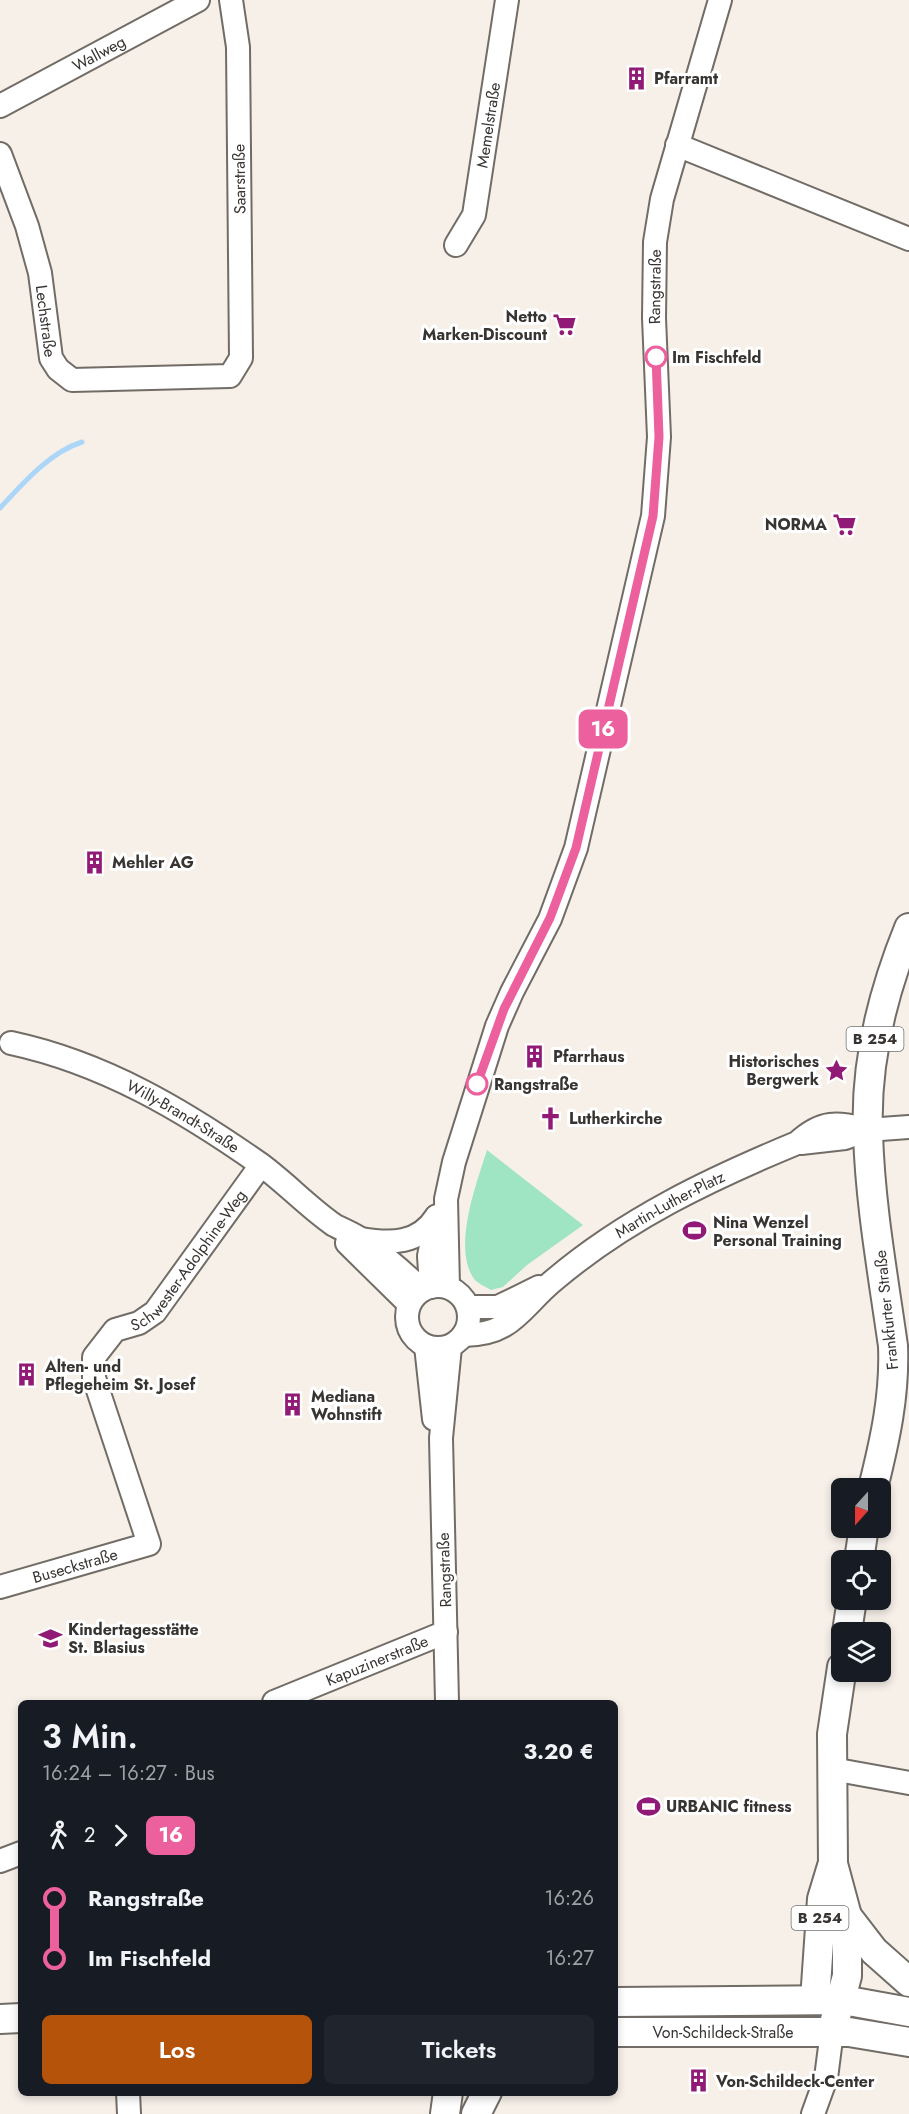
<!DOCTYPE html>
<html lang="de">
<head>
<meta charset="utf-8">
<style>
	:root { --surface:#171b24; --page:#20242c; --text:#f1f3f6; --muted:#9ea1a6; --accent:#b45309 }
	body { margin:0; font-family:Jost,sans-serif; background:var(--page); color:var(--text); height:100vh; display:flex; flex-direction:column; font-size:22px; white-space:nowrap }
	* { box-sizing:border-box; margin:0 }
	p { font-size:20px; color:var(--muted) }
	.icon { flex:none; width:33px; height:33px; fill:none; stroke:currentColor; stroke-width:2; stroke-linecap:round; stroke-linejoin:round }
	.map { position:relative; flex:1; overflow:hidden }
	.sheet { position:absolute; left:18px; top:1700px; width:600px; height:396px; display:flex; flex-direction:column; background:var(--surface); border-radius:9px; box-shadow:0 3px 9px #0003 }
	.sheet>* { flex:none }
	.badge { padding:0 12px; border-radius:9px; font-size:21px; line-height:39px }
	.needle { width:39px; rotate:201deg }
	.buttons { position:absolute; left:831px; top:1478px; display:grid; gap:12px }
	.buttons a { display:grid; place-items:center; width:60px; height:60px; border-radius:9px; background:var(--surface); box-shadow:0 3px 9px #0003; font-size:30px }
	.map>.badge { position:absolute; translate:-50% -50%; box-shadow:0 0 0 3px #fff }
	.legs { display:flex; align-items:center; gap:9px; height:66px; padding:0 24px; font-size:20px }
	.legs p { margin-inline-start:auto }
	.overview { display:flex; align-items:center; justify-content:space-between; height:102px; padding:0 24px }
	h1 { font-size:33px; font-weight:600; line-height:45px }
	.primary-button { display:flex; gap:12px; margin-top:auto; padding:12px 24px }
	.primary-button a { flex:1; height:69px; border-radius:9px; background:var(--accent); color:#fff; font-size:24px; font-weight:600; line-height:69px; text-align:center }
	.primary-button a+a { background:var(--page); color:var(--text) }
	ul { padding:0 24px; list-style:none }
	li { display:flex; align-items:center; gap:21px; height:60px; font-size:22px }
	li i { display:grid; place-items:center; width:9px; height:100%; margin:0 8px; background:currentColor }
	li i::after { content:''; width:15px; height:15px; margin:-8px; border:4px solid; border-radius:50%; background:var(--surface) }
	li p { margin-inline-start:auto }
	li:first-child i { background:linear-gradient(#0000 50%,currentColor 0) }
	li:last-child i { background:linear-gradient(currentColor 50%,#0000 0) }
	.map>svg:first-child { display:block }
</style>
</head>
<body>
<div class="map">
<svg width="909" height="2114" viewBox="0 0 909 2114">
	<rect width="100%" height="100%" fill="#f7f0e9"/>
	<path fill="#9fe4c3" d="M487 1150 583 1225 527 1265 503 1287 491 1290C486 1287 479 1284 475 1280 451 1250 477 1182 487 1150Z"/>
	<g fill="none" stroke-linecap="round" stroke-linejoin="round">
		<path stroke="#abd6f7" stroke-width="5" d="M0 508C23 483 50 452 82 442"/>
		<defs>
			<g id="minor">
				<path id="s1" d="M0 106 198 0"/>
				<path d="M677 145 909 239"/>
				<path id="s2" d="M0 154 27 226 40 273 51 358 58 369 72 380 230 376 241 358 238 47 231 0"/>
				<path id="s3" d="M456 245 474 215 507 0"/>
				<path id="s4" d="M11 1043C104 1063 183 1110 260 1164 286 1183 308 1207 334 1225 343 1230 354 1234 362 1240 384 1255 403 1272 422 1290"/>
				<path d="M801 1143 845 1138 867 1130 909 1127"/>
				<path d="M361 1239C391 1244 419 1244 436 1217"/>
				<path d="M347 1243 409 1304"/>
				<circle cx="438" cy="1317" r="31"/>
				<path d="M431 1287 429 1256 437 1216"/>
				<path id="s5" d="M448 1287 446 1199 454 1162 497 1026 512 992 550 919 576 848 653 516 659 437 654 318 655 242 662 199 720 0"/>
				<path d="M468 1307H498L539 1287"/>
				<path id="s6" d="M464 1335C513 1335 521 1307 554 1280 626 1219 710 1179 797 1143 822 1120 837 1122 867 1130"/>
				<path d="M426 1346 434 1419"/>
				<path id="s7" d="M0 1587 149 1544 94 1378V1357L115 1330 139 1323 155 1312 261 1165"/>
				<path id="s8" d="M274 1702 446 1632"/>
				<path d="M447 1702 441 1438 450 1347"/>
				<path d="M832 1769 909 1783"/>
				<path d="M0 1861 21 1853"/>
				<path d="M128 2092 129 2114"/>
				<path d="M813 2114 826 2078 832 2031"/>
			</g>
			<g id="major">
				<path d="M873 1488C885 1440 895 1395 893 1346 883 1275 870 1204 868 1133 865 1063 883 992 909 928"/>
				<path d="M859 1560 864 1527"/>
				<path d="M847 1632 852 1599"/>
				<path d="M847 1916 874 1951 909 1982"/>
				<path d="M815 2000 822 1899 832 1866"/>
				<path d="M615 2002 843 2000 909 2012"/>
				<path d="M0 2019 21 2018"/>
				<path d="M832 2031 847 1976V1916L833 1864 832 1734 842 1667"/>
				<path id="s9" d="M615 2032H849L909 2042"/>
				<path d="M445 2114 448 2092"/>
				<path d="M476 2114 487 2092"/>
			</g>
		</defs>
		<use href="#minor" stroke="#726c66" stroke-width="26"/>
		<use href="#major" stroke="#726c66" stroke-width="32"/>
		<use href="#minor" stroke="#fff" stroke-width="22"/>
		<use href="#major" stroke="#fff" stroke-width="28"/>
	</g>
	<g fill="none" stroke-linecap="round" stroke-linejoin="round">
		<defs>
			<path id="line-1" d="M477 1084 504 1009 550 918 576 848 653 516 659 437 656 357"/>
		</defs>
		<use href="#line-1" stroke="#fff" stroke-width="14"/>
		<use href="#line-1" stroke="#ec609e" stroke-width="9"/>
	</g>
	<defs>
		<symbol id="building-bare" viewBox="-9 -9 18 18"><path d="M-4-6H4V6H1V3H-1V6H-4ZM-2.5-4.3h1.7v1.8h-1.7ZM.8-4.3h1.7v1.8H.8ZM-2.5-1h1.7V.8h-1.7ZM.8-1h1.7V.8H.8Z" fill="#921a77" stroke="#fff" stroke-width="2.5" paint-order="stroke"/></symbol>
		<symbol id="supermarket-bare" viewBox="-9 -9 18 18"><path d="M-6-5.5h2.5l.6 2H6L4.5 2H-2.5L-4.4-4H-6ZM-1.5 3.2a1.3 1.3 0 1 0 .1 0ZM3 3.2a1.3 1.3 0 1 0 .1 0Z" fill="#921a77" stroke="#fff" stroke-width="2.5" paint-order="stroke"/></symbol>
		<symbol id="sight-bare" viewBox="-9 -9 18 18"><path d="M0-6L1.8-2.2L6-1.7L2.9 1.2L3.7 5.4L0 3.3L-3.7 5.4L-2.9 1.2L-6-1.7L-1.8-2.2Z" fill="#921a77" stroke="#fff" stroke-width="2.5" paint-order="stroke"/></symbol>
		<symbol id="church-bare" viewBox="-9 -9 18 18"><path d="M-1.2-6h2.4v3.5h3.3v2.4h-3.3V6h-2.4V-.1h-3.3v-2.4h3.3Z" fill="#921a77" stroke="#fff" stroke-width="2.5" paint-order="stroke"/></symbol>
		<symbol id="stadium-bare" viewBox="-9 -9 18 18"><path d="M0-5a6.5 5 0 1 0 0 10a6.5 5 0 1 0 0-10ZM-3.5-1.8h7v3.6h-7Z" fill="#921a77" stroke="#fff" stroke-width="2.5" paint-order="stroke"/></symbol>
		<symbol id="school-bare" viewBox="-9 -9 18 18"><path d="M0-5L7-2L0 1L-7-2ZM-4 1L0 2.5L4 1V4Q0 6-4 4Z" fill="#921a77" stroke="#fff" stroke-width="2.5" paint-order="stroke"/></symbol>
	</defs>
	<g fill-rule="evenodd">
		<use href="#building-bare" x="620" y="62" width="33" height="33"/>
		<use href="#supermarket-bare" x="548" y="308" width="33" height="33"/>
		<use href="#supermarket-bare" x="828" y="508" width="33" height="33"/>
		<use href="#building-bare" x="78" y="846" width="33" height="33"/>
		<use href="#building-bare" x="518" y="1040" width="33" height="33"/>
		<use href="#sight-bare" x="820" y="1054" width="33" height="33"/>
		<use href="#church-bare" x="534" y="1102" width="33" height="33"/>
		<use href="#stadium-bare" x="678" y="1214" width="33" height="33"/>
		<use href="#building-bare" x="10" y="1358" width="33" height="33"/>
		<use href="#building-bare" x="276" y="1388" width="33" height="33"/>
		<use href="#school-bare" x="34" y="1622" width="33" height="33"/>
		<use href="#stadium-bare" x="632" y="1790" width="33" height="33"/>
		<use href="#building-bare" x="682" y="2064" width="33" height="33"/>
	</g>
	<g fill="#fff" stroke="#ec609e" stroke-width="3">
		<circle cx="656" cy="357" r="10"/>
		<circle cx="477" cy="1084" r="10"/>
	</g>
	<g text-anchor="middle" stroke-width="6" stroke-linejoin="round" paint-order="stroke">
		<g fill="#fff" stroke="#737170" stroke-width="1.5">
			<rect x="846.5" y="1027" width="57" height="24" rx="4.5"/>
			<rect x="791.5" y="1906" width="57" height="24" rx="4.5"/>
		</g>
		<g font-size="15" font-weight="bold" fill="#373432">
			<text x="875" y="1044">B 254</text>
			<text x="820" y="1923">B 254</text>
		</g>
		<g font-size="16" fill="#373432" stroke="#fff">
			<text dy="6" stroke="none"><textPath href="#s1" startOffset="112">Wallweg</textPath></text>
			<text dy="6" stroke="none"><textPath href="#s3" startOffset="126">Memelstraße</textPath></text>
			<text transform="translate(239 179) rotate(-91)" y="6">Saarstraße</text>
			<text dy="6" stroke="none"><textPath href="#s5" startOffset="1034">Rangstraße</textPath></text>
			<text dy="6" stroke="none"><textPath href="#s2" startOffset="174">Lechstraße</textPath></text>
			<text dy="6" stroke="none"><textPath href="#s4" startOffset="188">Willy-Brandt-Straße</textPath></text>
			<text dy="6" stroke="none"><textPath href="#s6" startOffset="248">Martin-Luther-Platz</textPath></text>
			<text dy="6" stroke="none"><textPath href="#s7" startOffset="490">Schwester-Adolphine-Weg</textPath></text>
			<text transform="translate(886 1310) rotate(-96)" y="6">Frankfurter Straße</text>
			<text dy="6" stroke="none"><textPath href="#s7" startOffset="78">Buseckstraße</textPath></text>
			<text transform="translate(444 1570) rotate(-92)" y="6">Rangstraße</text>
			<text dy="6" stroke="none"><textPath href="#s8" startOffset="111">Kapuzinerstraße</textPath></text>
			<text dy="6" stroke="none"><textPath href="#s9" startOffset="108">Von-Schildeck-Straße</textPath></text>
		</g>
		<g font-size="16" font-weight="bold" fill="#373432" stroke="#fff" text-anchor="start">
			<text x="654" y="84">Pfarramt</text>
			<text x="547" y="322" text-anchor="end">Netto<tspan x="547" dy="18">Marken-Discount</tspan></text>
			<text x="827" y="530" text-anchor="end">NORMA</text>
			<text x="112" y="868">Mehler AG</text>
			<text x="553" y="1062">Pfarrhaus</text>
			<text x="819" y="1067" text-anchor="end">Historisches<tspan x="819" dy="18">Bergwerk</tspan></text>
			<text x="569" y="1124">Lutherkirche</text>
			<text x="713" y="1228">Nina Wenzel<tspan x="713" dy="18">Personal Training</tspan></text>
			<text x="45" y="1372">Alten- und<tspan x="45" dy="18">Pflegeheim St. Josef</tspan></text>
			<text x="311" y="1402">Mediana<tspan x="311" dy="18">Wohnstift</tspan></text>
			<text x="68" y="1635">Kindertagesstätte<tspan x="68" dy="18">St. Blasius</tspan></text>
			<text x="666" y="1812">URBANIC fitness</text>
			<text x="716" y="2087">Von-Schildeck-Center</text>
		</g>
		<g font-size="16" font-weight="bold" fill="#373432" stroke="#fff" text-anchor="start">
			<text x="672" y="363">Im Fischfeld</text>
			<text x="494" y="1090">Rangstraße</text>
		</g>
	</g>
</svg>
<div class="buttons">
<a><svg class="needle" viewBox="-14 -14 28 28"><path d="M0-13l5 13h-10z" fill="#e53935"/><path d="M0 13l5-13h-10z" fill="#9ea1a6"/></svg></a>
<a><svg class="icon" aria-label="locate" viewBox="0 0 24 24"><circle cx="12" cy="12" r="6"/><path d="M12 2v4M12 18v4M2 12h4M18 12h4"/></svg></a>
<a><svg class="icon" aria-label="layers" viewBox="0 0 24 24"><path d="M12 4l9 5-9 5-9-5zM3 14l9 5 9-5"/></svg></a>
</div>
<b class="badge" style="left:603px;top:729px;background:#ec609e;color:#fff">16</b>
<section class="sheet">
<div class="overview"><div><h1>3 Min.</h1><p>16:24 – 16:27 · Bus</p></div><b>3.20 €</b></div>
<div class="legs"><svg class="icon" aria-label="walk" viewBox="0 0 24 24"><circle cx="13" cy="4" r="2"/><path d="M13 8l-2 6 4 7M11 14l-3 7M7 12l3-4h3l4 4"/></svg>2<svg class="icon" aria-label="forward" viewBox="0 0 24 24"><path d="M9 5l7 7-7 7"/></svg><b class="badge" style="background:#ec609e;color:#fff">16</b></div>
<ul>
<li><i style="color:#ec609e"></i><b>Rangstraße</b><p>16:26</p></li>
<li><i style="color:#ec609e"></i><b>Im Fischfeld</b><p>16:27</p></li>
</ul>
<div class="primary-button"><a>Los</a><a>Tickets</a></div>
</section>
</div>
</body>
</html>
